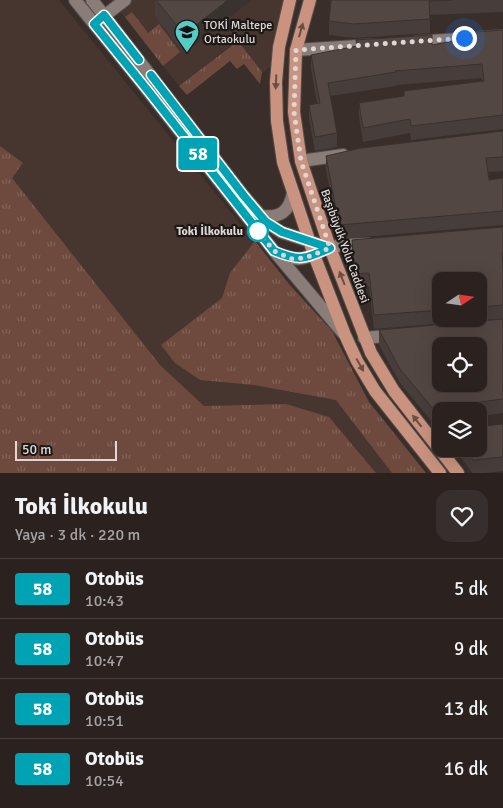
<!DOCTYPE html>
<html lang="tr">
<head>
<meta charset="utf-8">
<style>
	:root { --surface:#2b2220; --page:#372f2d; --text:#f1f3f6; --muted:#a6a4a5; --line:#473f3e }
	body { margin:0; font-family:Signika,sans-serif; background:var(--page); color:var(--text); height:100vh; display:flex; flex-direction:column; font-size:19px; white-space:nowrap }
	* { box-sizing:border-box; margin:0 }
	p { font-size:16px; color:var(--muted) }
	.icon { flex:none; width:28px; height:28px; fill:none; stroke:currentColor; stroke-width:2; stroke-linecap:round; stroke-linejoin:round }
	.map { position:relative; height:473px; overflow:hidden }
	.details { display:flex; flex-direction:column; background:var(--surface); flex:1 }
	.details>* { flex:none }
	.badge { padding:0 10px; border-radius:4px; font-size:18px; line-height:32px }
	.needle { width:32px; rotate:77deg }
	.fabs { position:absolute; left:432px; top:272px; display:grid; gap:10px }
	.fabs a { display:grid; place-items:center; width:55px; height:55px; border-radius:10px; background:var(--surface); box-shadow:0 5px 20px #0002,0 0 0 1px var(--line); font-size:25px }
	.scale { position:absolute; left:15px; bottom:12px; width:102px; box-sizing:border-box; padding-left:5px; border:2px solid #ded7d5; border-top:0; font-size:14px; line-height:18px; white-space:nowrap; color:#ded7d5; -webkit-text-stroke:4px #1c1816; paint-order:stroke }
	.you { position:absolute; width:25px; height:25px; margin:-12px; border:4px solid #fff; border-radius:50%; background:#1a73e8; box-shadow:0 0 0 8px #1a73e833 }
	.map>.badge { position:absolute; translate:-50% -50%; box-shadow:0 0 0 2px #fff }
	.round { display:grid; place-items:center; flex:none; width:52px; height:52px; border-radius:15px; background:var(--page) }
	.headline { display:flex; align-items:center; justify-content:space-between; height:85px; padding:0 15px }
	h1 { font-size:24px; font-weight:700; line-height:38px }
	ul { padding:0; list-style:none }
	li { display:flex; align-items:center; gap:15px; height:60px; padding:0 15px; border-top:1px solid var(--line) }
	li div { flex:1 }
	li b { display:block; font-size:19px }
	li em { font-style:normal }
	li .badge { min-width:55px; font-weight:700; text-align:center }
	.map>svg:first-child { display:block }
</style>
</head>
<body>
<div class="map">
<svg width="503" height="473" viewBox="0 0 503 473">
	<defs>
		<pattern id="grass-tufts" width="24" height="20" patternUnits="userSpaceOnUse" patternTransform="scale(1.25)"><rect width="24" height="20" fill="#6d4a3d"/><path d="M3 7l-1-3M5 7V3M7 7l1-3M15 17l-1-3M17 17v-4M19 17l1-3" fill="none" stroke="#816358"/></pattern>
	</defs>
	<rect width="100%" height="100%" fill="#392e2a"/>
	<g fill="#473630">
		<path d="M0 0H59L289 284 332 331 369 402 424 473H0Z"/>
		<path d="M111 0H286L270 67 261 74 237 41 179 86Z"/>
	</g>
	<g fill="url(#grass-tufts)">
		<path d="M132 12 148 33 159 24 180 52 163 66 125 17Z"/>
		<path d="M238 41 262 72 260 84 244 64 237 69 230 61 187 95 179 86Z"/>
		<path d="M0 146 23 163 12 178 160 365 204 406 286 404 329 417 376 473H0Z"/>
		<path d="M255 241 289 284 332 331 369 402 426 473H392L336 400 254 385 200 380 175 363 161 345 222 298 230 273Z"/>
	</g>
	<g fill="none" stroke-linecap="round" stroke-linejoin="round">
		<defs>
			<g id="minor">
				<path d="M75 0 149 92 274 251 343 333"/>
				<path d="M92 0 243 195 266 222 281 232 330 248"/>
				<path d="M99 20 125 0"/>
				<path d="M416 42 503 36"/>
				<path d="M296 50 373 45"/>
				<path d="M301 161 343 155"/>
				<path d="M262 216C280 218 289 212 293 193"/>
				<path d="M277 253C304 264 304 257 329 248 341 244 356 245 368 244"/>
				<path d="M364 338 396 335"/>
				<path d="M430 437 437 433 441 432"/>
			</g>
			<g id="major">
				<path d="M290 0 279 47 276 82 277 121 283 162 314 255 345 335 357 361 375 391 440 473"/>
				<path d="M310 0 296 50 294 112 301 161 330 248 371 353 394 391 458 473"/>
			</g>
		</defs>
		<use href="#minor" stroke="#554c49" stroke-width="14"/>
		<use href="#major" stroke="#554c49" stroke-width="14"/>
		<use href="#minor" stroke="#8a7d78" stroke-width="12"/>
		<use href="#major" stroke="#ca937f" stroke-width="12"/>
	</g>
	<g fill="#473d3a" fill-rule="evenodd">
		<path d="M155 0H252L186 52 184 49 182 51 155 16Z"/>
		<path d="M331 0H503V12L430 15V33L354 38 329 35V21Z"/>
		<path d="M503 30V129L411 140 410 133 363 142 359 117V103L404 96V91L482 81V78L396 85V86L330 96 337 133V147L315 151 309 119V105L317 103 311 69V55L356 47V40L432 45 475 37V32Z"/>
		<path d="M503 131V171L488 172 489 180 503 178V225L339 239 326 170V156Z"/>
		<path d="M503 227V413L480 416V420H479V411H441V424L435 425 400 383 379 345V330L496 319 374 329 369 287 355 288 352 254V240ZM441 281H479V319H441Z"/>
		<path d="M503 424V471L485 473H472L455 449H479L484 426Z"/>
	</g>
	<g fill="#3a322f">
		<path d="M228 0H252L186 52V33Z"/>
		<path d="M184 30V49L182 51V32Z"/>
		<path d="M480 405V420H479V411H472L474 407Z"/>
	</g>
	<g fill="#534743" stroke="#3a322f" fill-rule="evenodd">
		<path d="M156 0H228L186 33 184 30 182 32Z"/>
		<path d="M331 0H452L429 1 430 19 354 24 329 21Z"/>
		<path d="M503 30V115L411 126 410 119 363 128 359 103 404 96V91L484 81 482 64 395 71 396 72 328 83 337 133 315 137 309 105 320 103 311 55 357 46 356 40 432 35V45L475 37V32Z"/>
		<path d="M503 131V157L486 158 489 180 503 178V211L339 225 326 156 361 148Z"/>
		<path d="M503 227V253H502L503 267V305L479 307V281H441V310L374 315 369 273 355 274 352 240Z"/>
		<path d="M503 319V399L479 402 480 405 474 407 472 411H445L443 410 435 411 400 369 379 330ZM441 346H479V384H441Z"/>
		<path d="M479 421H483L484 426 503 424V457L473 460 465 449H479Z"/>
	</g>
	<defs><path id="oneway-solid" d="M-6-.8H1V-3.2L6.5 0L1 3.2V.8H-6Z" transform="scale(1.25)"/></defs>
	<g fill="#6a4f45">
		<use href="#oneway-solid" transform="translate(301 30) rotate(-74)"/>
		<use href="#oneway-solid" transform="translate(276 82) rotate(92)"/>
		<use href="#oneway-solid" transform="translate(342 278) rotate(-111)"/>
		<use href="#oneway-solid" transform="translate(360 365) rotate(61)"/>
		<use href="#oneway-solid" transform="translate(417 421) rotate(-128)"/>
	</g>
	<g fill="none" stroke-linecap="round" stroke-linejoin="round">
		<defs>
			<path id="line" d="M139 60 104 15 94 24 149 92 274 251C300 262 305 259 330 248L282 232 266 222 244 196 151 75"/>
		</defs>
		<use href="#line" stroke="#fff" stroke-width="11"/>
		<use href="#line" stroke="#00a3b4" stroke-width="8"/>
		<path stroke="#ded7d5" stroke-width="5" stroke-dasharray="0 9" d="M258 231 274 251 292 259 305 258 330 248 301 161 294 112 296 50 464 38"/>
	</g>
	<defs>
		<symbol id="school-pin" viewBox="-11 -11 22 30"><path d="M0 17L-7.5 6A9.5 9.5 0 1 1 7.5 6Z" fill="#54cdc8" stroke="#1c1816"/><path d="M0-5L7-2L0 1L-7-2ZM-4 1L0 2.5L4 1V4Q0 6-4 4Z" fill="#111"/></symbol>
	</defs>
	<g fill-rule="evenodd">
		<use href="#school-pin" x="173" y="18" width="28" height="38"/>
	</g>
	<circle fill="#fff" stroke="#00a3b4" stroke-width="2.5" cx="258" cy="231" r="10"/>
	<g text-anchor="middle" stroke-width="4.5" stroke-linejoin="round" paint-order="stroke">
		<g font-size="12" fill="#ded7d5" stroke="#1c1816" text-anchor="start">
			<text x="204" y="29">TOKİ Maltepe<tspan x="204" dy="14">Ortaokulu</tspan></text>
		</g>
		<g font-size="12" font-weight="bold" fill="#ded7d5" stroke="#1c1816" text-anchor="end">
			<text x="243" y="235">Toki İlkokulu</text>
		</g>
		<g font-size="12" fill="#ded7d5" stroke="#1c1816">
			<text transform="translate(345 246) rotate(70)" y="4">Başıbüyük Yolu Caddesi</text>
		</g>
	</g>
</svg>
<div class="fabs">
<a><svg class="needle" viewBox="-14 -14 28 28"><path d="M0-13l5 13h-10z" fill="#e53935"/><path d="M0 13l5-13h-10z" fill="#a6a4a5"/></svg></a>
<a><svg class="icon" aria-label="locate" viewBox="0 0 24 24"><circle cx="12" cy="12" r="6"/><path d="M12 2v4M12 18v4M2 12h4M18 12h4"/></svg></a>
<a><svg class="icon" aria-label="layers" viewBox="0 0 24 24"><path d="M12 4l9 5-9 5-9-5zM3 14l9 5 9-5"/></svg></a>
</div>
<div class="scale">50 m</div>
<div class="you" style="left:464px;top:38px"></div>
<b class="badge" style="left:198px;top:154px;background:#00a3b4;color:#fff">58</b>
</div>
<section class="details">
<div class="headline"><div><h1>Toki İlkokulu</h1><p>Yaya · 3 dk · 220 m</p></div><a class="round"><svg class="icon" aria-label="heart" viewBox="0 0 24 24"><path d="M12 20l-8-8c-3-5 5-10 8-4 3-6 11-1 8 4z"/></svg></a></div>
<ul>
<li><span class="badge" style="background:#00a3b4;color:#fff">58</span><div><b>Otobüs</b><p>10:43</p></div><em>5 dk</em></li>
<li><span class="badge" style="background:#00a3b4;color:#fff">58</span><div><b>Otobüs</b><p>10:47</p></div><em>9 dk</em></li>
<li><span class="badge" style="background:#00a3b4;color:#fff">58</span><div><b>Otobüs</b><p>10:51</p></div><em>13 dk</em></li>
<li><span class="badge" style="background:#00a3b4;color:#fff">58</span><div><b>Otobüs</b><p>10:54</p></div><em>16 dk</em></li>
</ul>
</section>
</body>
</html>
